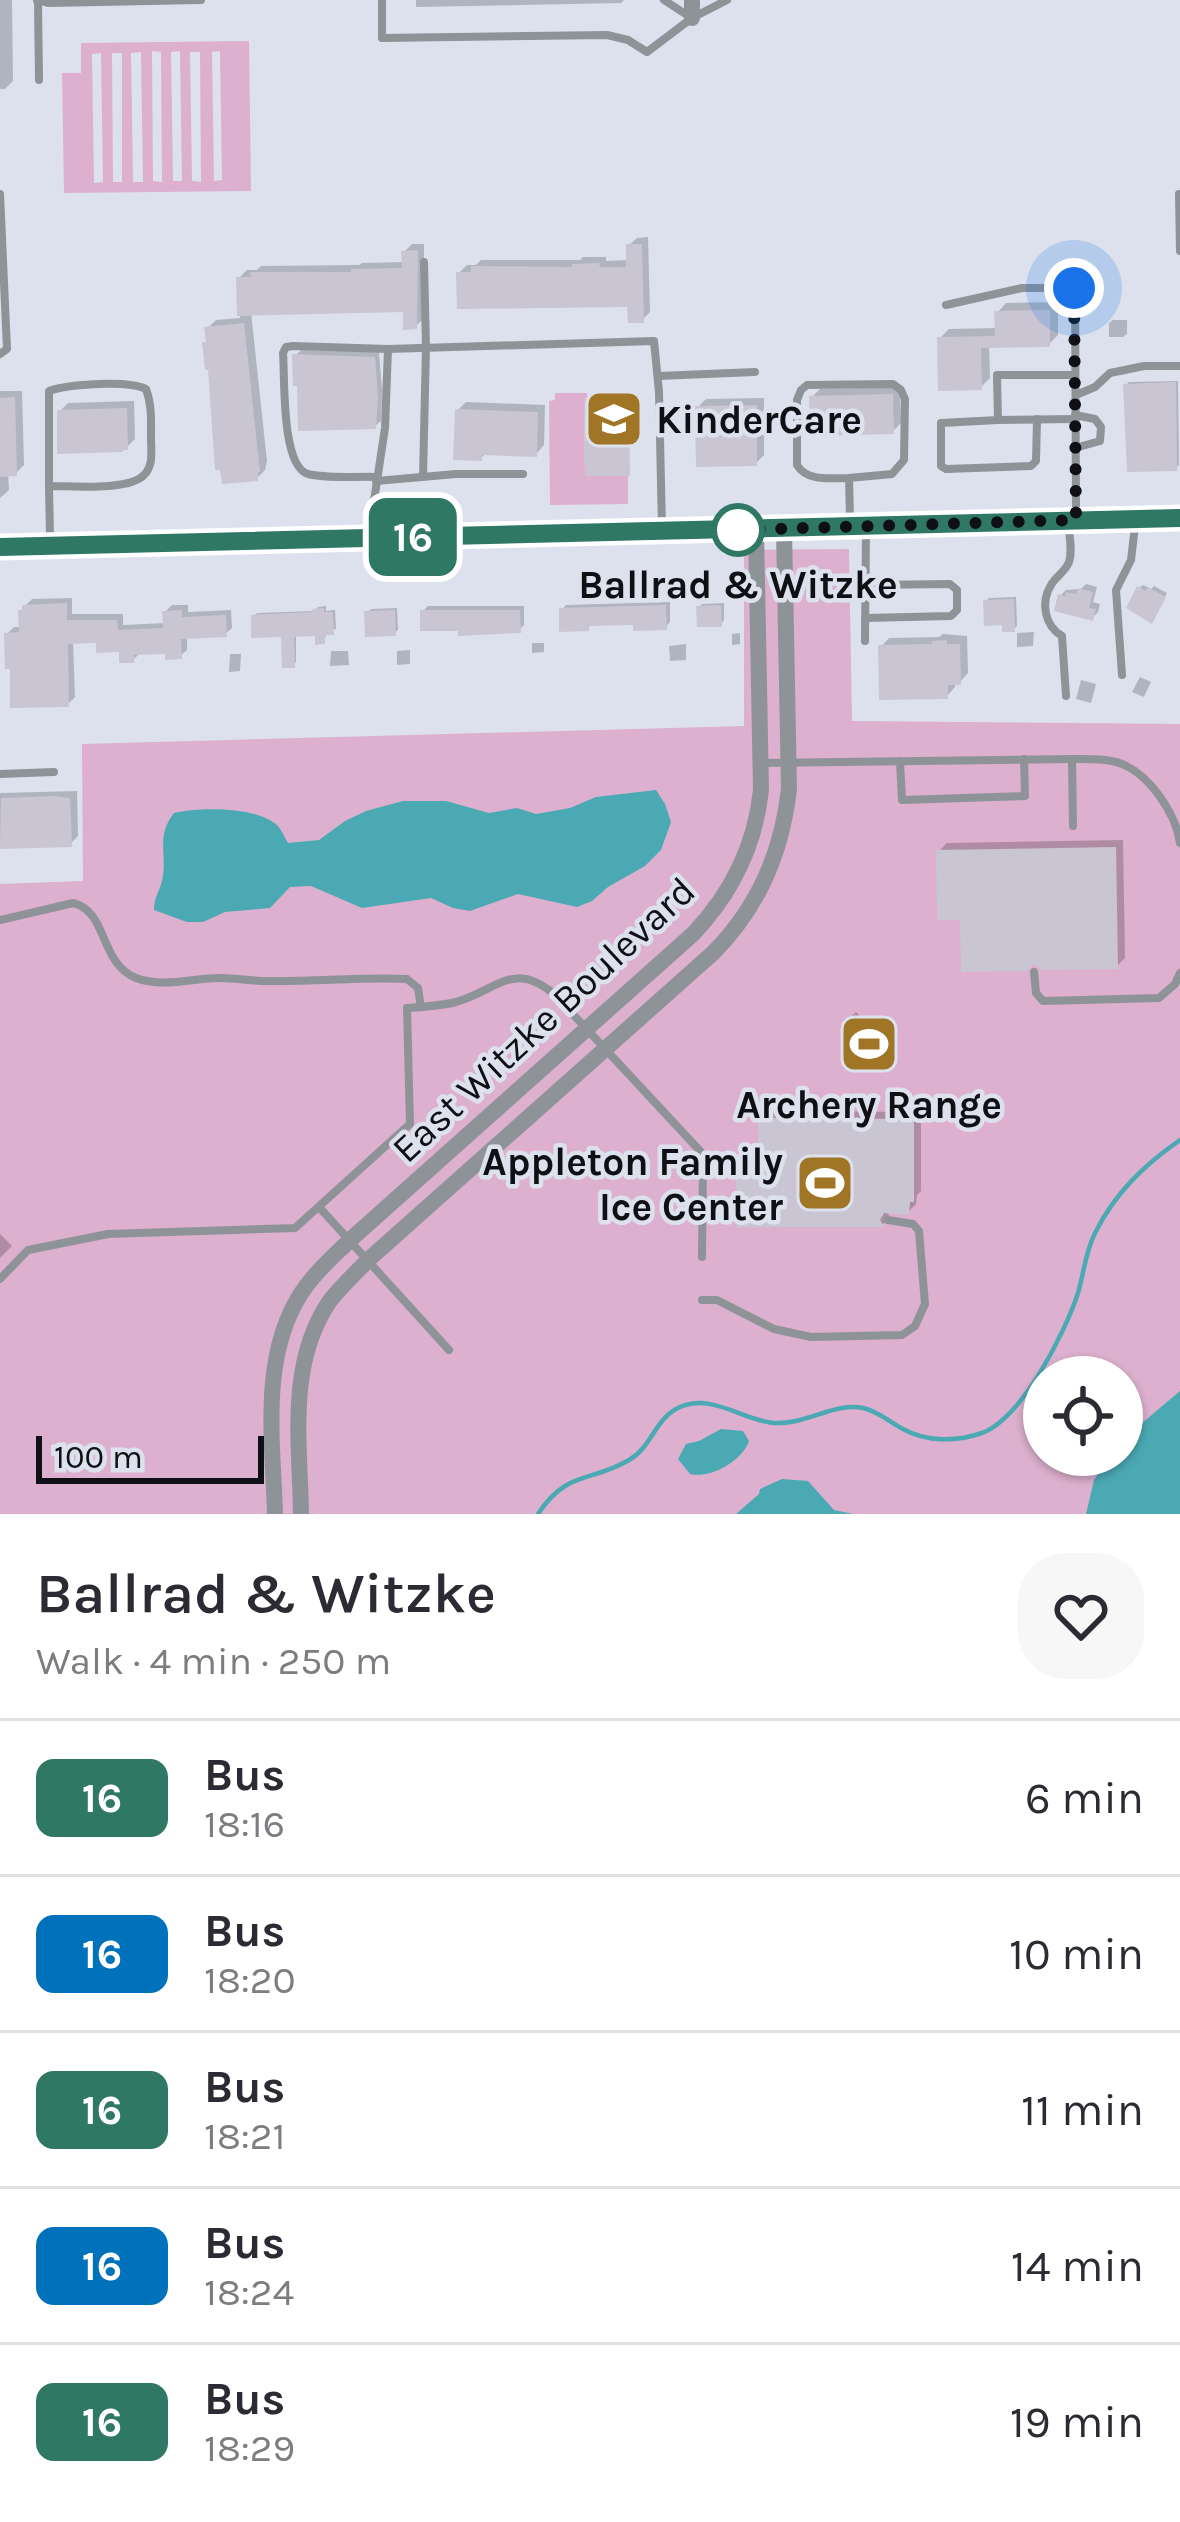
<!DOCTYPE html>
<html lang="en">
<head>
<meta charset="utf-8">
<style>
	:root { --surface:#fff; --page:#f7f7f7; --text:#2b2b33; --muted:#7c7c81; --line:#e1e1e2 }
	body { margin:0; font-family:Karla,sans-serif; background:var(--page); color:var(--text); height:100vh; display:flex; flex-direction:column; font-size:45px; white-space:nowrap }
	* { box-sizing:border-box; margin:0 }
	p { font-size:39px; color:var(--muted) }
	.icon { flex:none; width:66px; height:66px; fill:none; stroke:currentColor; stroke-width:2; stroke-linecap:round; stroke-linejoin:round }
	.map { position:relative; height:1514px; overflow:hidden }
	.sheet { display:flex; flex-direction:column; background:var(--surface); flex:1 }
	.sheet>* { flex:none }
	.badge { padding:0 24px; border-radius:18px; font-size:42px; line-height:78px }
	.tools { position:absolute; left:1023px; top:1356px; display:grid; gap:24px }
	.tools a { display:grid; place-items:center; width:120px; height:120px; border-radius:50%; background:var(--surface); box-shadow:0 3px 9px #0004; font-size:60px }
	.scale { position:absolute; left:36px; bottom:30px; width:228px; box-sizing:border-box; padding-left:12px; border:6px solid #0f1015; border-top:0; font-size:33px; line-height:42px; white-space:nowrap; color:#0f1015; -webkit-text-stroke:9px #dde1ee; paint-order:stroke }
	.you { position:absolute; width:60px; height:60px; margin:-30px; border:9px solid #fff; border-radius:50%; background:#1a73e8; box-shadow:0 0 0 18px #1a73e833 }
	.map>.badge { position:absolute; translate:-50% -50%; box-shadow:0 0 0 6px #fff }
	.round { display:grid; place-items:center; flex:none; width:126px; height:126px; border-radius:48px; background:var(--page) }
	.head { display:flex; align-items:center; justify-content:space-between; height:204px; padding:0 36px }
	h1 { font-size:57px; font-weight:600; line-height:90px }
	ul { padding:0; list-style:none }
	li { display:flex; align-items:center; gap:36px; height:156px; padding:0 36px; border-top:3px solid var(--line) }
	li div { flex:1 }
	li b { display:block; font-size:45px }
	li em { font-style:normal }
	li .badge { min-width:132px; font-weight:700; text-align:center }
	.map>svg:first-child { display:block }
</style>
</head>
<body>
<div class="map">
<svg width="1180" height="1514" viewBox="0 0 1180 1514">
	<rect width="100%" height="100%" fill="#dde1ee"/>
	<g fill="#dcb0ce" fill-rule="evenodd">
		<path d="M249 41 251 191 64 193 62 73H81V43ZM152 51 161 52 162 182 153 181ZM180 51 182 181H173L171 52ZM220 51 222 180 214 181 212 52ZM141 52 143 182H133L131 53ZM190 52H200L201 182 192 181ZM101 53 103 182 94 183 92 54ZM112 53H122V182H113Z"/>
		<path d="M555 393H587V398L584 399 585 475 628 476V504L550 505 549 401 555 400Z"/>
		<path d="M849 549 852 721 1180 724V1514H0V884L83 881 82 744 744 726V550ZM1044 1377H1122V1455H1044Z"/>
	</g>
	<g fill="#4ba9b4">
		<path d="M656 790 665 804 671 822 661 850 645 866 608 887 592 901 577 907 518 894 470 911 453 908 431 898 362 908 311 886 290 887 270 908 225 912 203 922H187L154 910C154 897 159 893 162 881 168 855 155 837 174 813 199 807 258 806 278 826 282 831 285 838 288 843L319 840 345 821 366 811 403 801H446L489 813 517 808 536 814 570 808 596 797Z"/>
		<path d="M1180 1391V1514H1086L1094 1480 1111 1455H1122V1440Z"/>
		<path d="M721 1429 743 1431 749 1441C742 1461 711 1479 690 1474L678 1459 686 1444 699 1441Z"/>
		<path d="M782 1479 808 1481 834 1510 853 1514H736L759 1494 760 1489Z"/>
	</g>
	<g fill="#0003">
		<path d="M0 0H12L13 81 5 89H0Z"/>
		<path d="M416 0H624L621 3 416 7Z"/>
		<path d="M648 237 650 312 642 320 630 304 459 273 467 265H476L481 260H580L583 257H606V261L629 260V245L637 238Z"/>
		<path d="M412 244H424V318L416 326 406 309 251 312 267 461 265 470 257 478 209 339 208 328 216 320 240 318 239 278 247 270H257L261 266 359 265 362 263 405 262 404 252Z"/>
		<path d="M1058 302V335L1049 344 989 345 990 378 981 387 940 338 949 329 998 328V312L1006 303Z"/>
		<path d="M1113 320H1127V334L1123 337H1109V323Z"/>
		<path d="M301 350 379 352 382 389 381 421 375 426 295 356Z"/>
		<path d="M1178 381 1179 465 1176 468 1126 385 1129 382Z"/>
		<path d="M900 387 901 423 893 431 812 397 820 389Z"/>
		<path d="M0 391H22L24 465 16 473H8L9 490 0 498Z"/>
		<path d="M764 398V455L756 463 698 407 706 399Z"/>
		<path d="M134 401 135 439 127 447 60 411 68 403Z"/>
		<path d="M466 402 545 405 544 445 536 454 487 452 481 458 458 410Z"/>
		<path d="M1086 584 1097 587 1093 602 1100 604 1098 612 1092 618 1060 596 1066 590 1081 589Z"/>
		<path d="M1143 585 1151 589 1154 586 1167 593 1154 617 1139 588Z"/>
		<path d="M1016 597 1017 626 1014 629 986 601 989 598Z"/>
		<path d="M72 598V614H123V625L166 623 165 612 172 605H188V612L231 610 232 628 225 634 187 636V650L180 656 168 650 140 653 133 660 122 649 99 640 73 641 75 697 68 704 7 634 14 627H22L25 606 32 599Z"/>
		<path d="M670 602V622L666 627 636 622 593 623 588 628 562 610 566 605Z"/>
		<path d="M724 603V620L721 624 699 607 702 604Z"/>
		<path d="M326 606V611L335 610 336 629 327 632 324 641 317 633 296 634V662L293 665 284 634 254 616 257 613 314 611 318 607Z"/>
		<path d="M428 606H524V625L519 630 462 628 423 611Z"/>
		<path d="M397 608 398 630 394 633 367 612 371 609Z"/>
		<path d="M1034 632 1033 646 1017 647V633Z"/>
		<path d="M740 633V644L732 645V634Z"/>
		<path d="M943 634 967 636 968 673 960 682H955V687L947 696 881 647 889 638 939 637Z"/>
		<path d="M532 643H544V652L532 653Z"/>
		<path d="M686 644V660L670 661 669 646Z"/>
		<path d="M410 650V664L397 665V651Z"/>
		<path d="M331 651H348L349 665 330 666Z"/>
		<path d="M230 654H241L240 671 229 672Z"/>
		<path d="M1140 677 1151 682 1144 697 1132 692Z"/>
		<path d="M1081 680 1096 684 1091 703 1076 699Z"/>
		<path d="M77 791 78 836 70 844 0 846V793Z"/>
		<path d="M1123 840 1125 958 1117 966 939 851 947 843Z"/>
		<path d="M856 1012 861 1017 845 1033 840 1027Z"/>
		<path d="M769 1111 921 1112V1191L917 1195 916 1204 908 1212 886 1210 890 1217 883 1224H739V1166L747 1158H761V1119Z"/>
		<path d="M0 1234 12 1246 0 1258Z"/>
	</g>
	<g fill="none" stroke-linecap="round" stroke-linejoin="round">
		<path stroke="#4ba9b4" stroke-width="4.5" d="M538 1514C567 1470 590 1483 629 1460 651 1448 655 1419 678 1408 712 1392 741 1420 774 1423 805 1425 835 1402 863 1408 878 1411 889 1422 903 1429 926 1442 956 1442 982 1433 1022 1418 1065 1333 1078 1293 1084 1273 1085 1253 1095 1233 1115 1193 1144 1165 1180 1140"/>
	</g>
	<g fill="#cac5d2">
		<path d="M626 244H642L644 323H628L627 307 457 309 456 272H471V266L572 267V264L599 263 600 267H626Z"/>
		<path d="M418 250 417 329 403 330V312L237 316 236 277H251L250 272H351V269L402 268 401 251Z"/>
		<path d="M1050 310V347L981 348 982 390 938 391 937 337 995 336 994 311Z"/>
		<path d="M244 323 260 472H258V481L222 484 220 470H215L208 370H205L202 342H206L204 327Z"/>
		<path d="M292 354 375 357 378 396 376 429 298 431 297 386H293Z"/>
		<path d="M1176 382 1177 471 1127 472 1123 384Z"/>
		<path d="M893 394 894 434 810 436 809 396Z"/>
		<path d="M15 397 17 476 0 477V398Z"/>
		<path d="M629 398 630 476H585L584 399Z"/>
		<path d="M757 405V466L696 467 695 406Z"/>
		<path d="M127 408 128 450H123V452L57 454V410Z"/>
		<path d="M455 409 538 412 537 457 482 455V461L453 460Z"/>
		<path d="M1137 586 1146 591 1148 587 1166 597 1152 624 1126 608Z"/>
		<path d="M1078 588 1093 592 1089 608 1096 609 1093 621 1054 611 1058 594 1065 596 1066 592 1076 594Z"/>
		<path d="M1014 599 1015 632H1002V625L984 626 983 600Z"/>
		<path d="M67 603V620H117L118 630 163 628 162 611 182 610V617L226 615 227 637 181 639 182 659 165 660V654L134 655V663H119V652L96 653V643L68 644 69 707 10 708V669H5L4 633 19 632 18 610H22V605Z"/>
		<path d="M666 605 667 630 633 631V625L589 626V631L559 632V608Z"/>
		<path d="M721 605 722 627H697L696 606Z"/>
		<path d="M324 608V612H333L334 635H325V644L315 645V636L294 637 295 668H282L281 637 251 638V615L313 612 312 609Z"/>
		<path d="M395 610 396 636 365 637 364 611Z"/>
		<path d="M420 610H520L521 633 458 636V631H420Z"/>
		<path d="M947 640V644H960L961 685H948V699L879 700 878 645 932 644V641Z"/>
		<path d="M55 796 70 798 72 847 0 849 1 798Z"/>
		<path d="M1116 847 1118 969 1042 970 1034 964 1026 971 961 972 960 920H937L936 850Z"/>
		<path d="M758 1118 914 1119V1202H910L909 1215 884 1213 880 1220 884 1227H736V1165H758Z"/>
	</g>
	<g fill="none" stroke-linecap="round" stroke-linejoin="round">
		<g stroke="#8e9397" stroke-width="8">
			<path d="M37 0 48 3 201 0"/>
			<path d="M382 0V38L607 35 628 40 647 52 692 18 727 0"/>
			<path d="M664 0 690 17"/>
			<path d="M38 2 39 80"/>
			<path d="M0 194 7 349 0 354"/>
			<path d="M1179 194 1180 251"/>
			<path d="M1075 280 1076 513"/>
			<path d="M946 305 1022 288H1074"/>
			<path d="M1075 375H997L998 420 1075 419"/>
			<path d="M658 376 755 372"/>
			<path d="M1076 395 1095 387 1110 373 1144 366H1180"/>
			<path d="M1075 415 1095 419 1101 427 1100 441 1075 448"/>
			<path d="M998 420 941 423V466L946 469 1031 466 1036 461 1037 419"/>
			<path d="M377 477C356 476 328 479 308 474 281 466 285 378 283 353L286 347 293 346 388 349"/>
			<path d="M423 477 426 347 424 262"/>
			<path d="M849 478 892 474 904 460 905 399 901 390 893 384 807 385 801 390 797 400V465C807 482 831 478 849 478L850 519"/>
			<path d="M376 481 456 474H523"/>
			<path d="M49 486V391C69 384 128 380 146 389 152 405 151 421 151 437 151 450 154 465 144 475 129 491 72 486 49 486L50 538"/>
			<path d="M372 531V514L385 428 388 349 654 341 659 392 662 528"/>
			<path d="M865 585 950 584 957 590V610L951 616 865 618"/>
			<path d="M865 641 866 528"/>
			<path d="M1122 675 1116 590 1131 560 1135 526"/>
			<path d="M1066 696 1062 636C1045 626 1040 603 1051 585 1056 576 1066 571 1069 562 1073 550 1069 535 1068 522"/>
			<path d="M1072 759 1073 826"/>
			<path d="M900 761 902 800 1025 796 1024 759"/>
			<path d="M763 763 1072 759C1088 759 1107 758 1122 764 1150 775 1176 814 1180 843"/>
			<path d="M0 774 54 772"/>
			<path d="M0 920 73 903C108 911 99 963 136 978 162 988 193 978 219 978 235 978 251 981 266 981 313 982 360 977 407 979L418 988 421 1007"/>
			<path d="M1034 972 1036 993 1043 1001 1159 998 1175 984 1180 973"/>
			<path d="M319 1207 449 1350"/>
			<path d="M0 1279 28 1250 108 1234 295 1228 410 1124 407 1008C423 1007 440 1006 456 1002 496 991 513 959 555 995L701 1152 703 1163 702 1257"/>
			<path d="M702 1300H717L774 1329 811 1337 902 1335 915 1326 925 1304 919 1231 913 1224 888 1220"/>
		</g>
		<g stroke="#8e9397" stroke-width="16">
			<path d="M692 18V0"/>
			<path d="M275 1514C273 1442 260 1359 300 1295 313 1274 333 1257 350 1240L693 934C732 893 755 847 761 790L756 529"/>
			<path d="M301 1514C300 1443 287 1365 329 1302 340 1287 355 1274 368 1260L713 953C758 908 782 852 789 789L784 529"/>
		</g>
		<path stroke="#666e74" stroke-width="24" d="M0 547 1180 518"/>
	</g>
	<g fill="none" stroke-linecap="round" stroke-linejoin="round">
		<defs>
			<path id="line" d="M0 547 1180 518"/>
		</defs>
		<use href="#line" stroke="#fff" stroke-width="27"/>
		<use href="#line" stroke="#2e7864" stroke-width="18"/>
		<path stroke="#0f1015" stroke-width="12" stroke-dasharray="0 21.6" d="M738 530 1076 520 1074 288"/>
	</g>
	<defs>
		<symbol id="school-square" viewBox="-11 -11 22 22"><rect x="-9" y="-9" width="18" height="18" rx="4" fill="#a07525" stroke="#dde1ee"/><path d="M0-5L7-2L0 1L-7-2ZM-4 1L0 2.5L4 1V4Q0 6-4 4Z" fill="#fff"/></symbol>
		<symbol id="stadium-square" viewBox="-11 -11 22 22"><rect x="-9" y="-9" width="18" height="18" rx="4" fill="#a07525" stroke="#dde1ee"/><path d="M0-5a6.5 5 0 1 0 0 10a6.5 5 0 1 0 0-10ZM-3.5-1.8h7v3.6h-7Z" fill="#fff"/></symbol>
	</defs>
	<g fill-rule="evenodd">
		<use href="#school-square" x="581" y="386" width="66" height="66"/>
		<use href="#stadium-square" x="836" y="1011" width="66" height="66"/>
		<use href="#stadium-square" x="792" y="1150" width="66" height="66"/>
	</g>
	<circle fill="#fff" stroke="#2e7864" stroke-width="6" cx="738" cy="530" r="24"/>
	<g text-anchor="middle" stroke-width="9" stroke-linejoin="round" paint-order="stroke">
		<g font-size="39" font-weight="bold" fill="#0f1015" stroke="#dde1ee" text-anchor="start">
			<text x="656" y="433">KinderCare</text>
			<text x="869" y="1118" text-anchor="middle">Archery Range</text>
			<text x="783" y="1175" text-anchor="end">Appleton Family<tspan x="783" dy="45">Ice Center</tspan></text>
		</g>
		<g font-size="39" font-weight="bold" fill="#0f1015" stroke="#dde1ee">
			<text x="738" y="598">Ballrad &amp; Witzke</text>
		</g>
		<g font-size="39" fill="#0f1015" stroke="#dde1ee">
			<text transform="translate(543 1019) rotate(-43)" y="14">East Witzke Boulevard</text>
		</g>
	</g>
</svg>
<div class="tools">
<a><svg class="icon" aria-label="locate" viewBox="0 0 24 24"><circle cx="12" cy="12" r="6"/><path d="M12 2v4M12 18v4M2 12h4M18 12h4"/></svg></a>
</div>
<div class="scale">100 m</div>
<div class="you" style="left:1074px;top:288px"></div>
<b class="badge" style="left:413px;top:537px;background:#2e7864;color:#fff">16</b>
</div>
<section class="sheet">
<div class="head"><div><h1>Ballrad &amp; Witzke</h1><p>Walk · 4 min · 250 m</p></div><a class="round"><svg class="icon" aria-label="heart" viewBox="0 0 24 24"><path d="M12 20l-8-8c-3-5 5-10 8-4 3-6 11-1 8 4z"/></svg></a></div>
<ul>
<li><span class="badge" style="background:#2e7864;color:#fff">16</span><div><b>Bus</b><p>18:16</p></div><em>6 min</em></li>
<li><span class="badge" style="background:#0072bc;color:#fff">16</span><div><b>Bus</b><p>18:20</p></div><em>10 min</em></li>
<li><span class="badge" style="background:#2e7864;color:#fff">16</span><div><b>Bus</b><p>18:21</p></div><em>11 min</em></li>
<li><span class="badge" style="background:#0072bc;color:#fff">16</span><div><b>Bus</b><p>18:24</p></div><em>14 min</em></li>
<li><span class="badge" style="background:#2e7864;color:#fff">16</span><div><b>Bus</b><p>18:29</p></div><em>19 min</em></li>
</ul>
</section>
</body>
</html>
